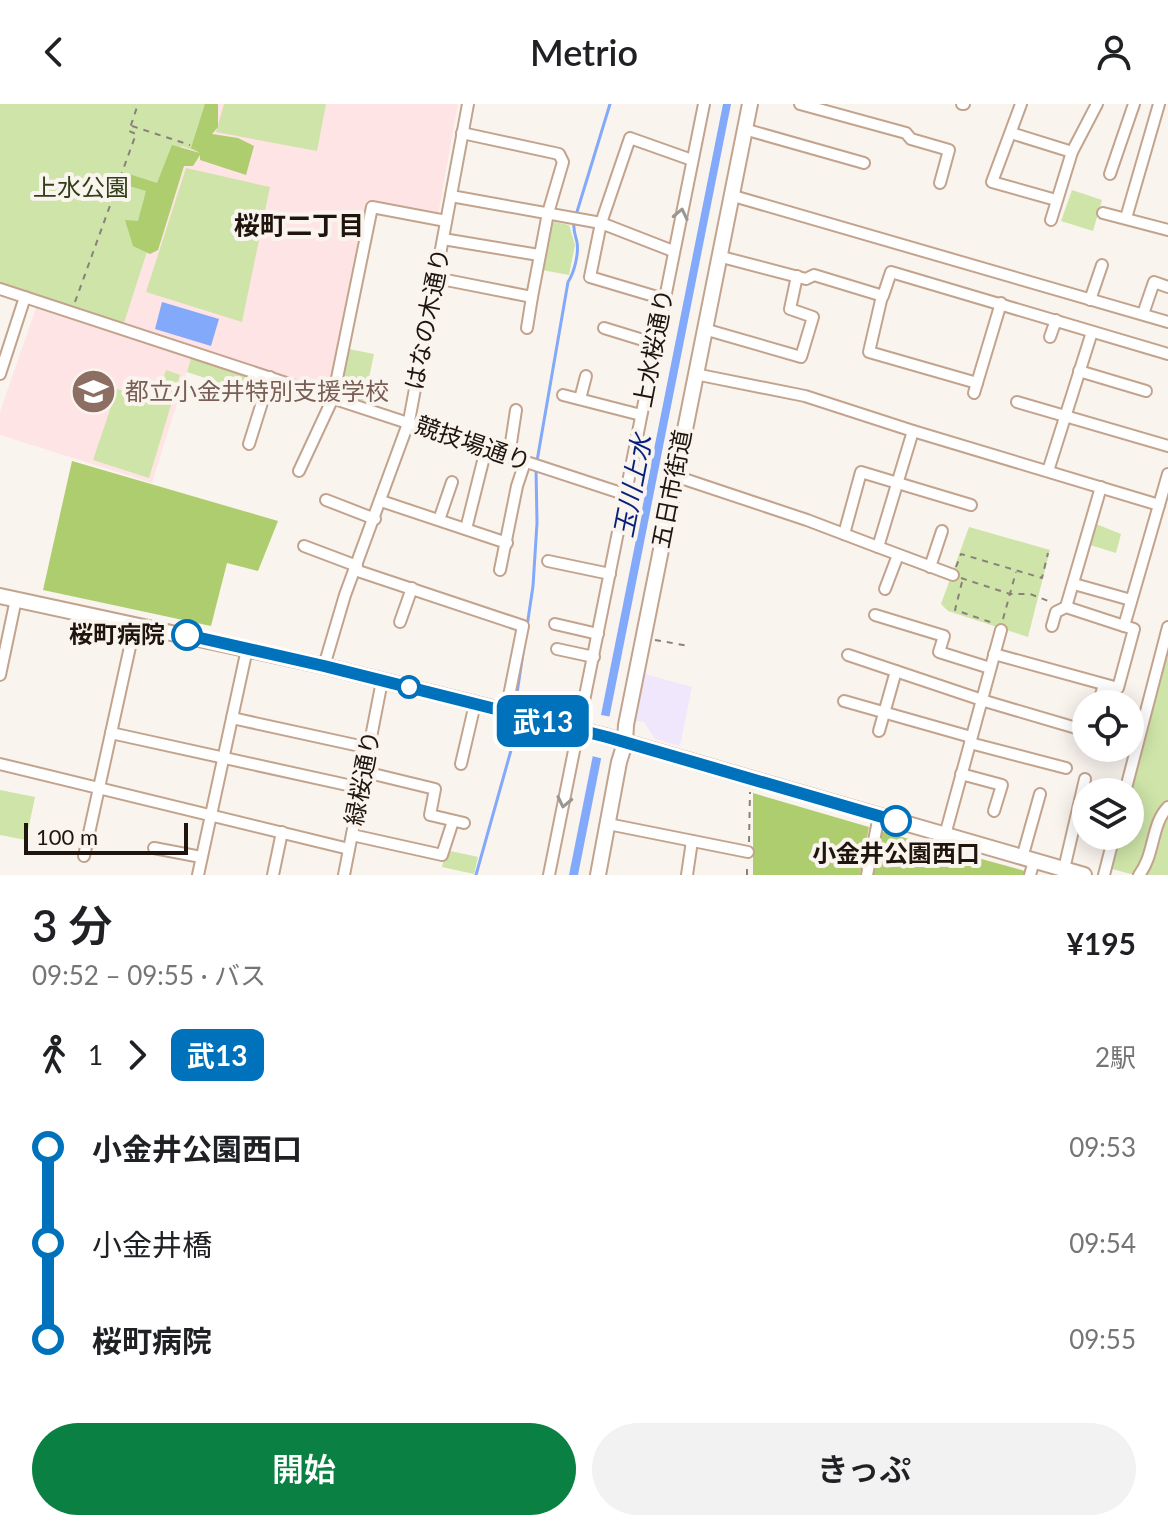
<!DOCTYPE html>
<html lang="ja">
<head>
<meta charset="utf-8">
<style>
	:root { --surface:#fff; --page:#f2f2f2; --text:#202124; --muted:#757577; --accent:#0b8043 }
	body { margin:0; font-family:Lato,"Noto Sans JP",sans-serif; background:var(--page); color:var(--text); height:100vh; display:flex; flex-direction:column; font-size:30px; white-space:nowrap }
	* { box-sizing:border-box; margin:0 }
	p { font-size:26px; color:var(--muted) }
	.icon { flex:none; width:44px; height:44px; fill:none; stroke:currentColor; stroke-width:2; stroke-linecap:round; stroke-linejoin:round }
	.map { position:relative; height:771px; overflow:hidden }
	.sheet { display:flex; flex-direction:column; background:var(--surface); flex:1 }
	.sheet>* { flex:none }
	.badge { padding:0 16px; border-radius:12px; font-size:28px; line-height:52px }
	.controls { position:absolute; left:1072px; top:586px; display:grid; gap:16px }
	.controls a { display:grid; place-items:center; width:72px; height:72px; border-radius:50%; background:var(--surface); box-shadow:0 4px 20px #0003; font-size:40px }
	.scale { position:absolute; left:24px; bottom:20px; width:164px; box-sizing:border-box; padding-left:8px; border:4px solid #1f150c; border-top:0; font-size:22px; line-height:28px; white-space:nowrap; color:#1f150c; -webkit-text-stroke:6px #faf4ef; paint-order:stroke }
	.map>.badge { position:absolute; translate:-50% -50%; box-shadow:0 0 0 4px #fff }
	.legs { display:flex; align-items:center; gap:12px; height:88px; padding:0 32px; font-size:26px }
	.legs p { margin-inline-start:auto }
	.summary { display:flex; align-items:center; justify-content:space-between; height:136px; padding:0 32px }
	h1 { font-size:44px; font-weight:600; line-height:60px }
	.cta { display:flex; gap:16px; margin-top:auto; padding:16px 32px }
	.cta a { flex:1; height:92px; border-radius:48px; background:var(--accent); color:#fff; font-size:32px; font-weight:600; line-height:92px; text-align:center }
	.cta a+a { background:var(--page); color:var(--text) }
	ul { padding:0 32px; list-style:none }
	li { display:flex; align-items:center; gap:28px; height:96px; font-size:30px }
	li i { display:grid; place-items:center; width:12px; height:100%; margin:0 10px; background:currentColor }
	li i::after { content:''; width:20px; height:20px; margin:-10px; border:6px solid; border-radius:50%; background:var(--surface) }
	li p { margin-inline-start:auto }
	li:first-child i { background:linear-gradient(#0000 50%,currentColor 0) }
	li:last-child i { background:linear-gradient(currentColor 50%,#0000 0) }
	header { display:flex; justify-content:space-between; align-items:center; height:104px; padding:0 32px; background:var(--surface); font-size:36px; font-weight:600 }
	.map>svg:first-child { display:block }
</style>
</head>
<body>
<header><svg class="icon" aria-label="back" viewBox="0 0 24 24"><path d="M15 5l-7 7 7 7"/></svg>Metrio<svg class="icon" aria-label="person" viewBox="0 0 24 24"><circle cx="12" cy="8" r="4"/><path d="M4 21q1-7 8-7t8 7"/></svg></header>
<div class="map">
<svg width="1168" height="771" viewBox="0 0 1168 771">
	<rect width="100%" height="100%" fill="#faf4ef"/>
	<path fill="#f0e7fc" d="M642 569 692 583 680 642 655 635 644 618 633 616Z"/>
	<g fill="#ffe4e5">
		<path d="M214 0H458L438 111 369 97 329 286 124 219 179 41Z"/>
		<path d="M37 201 191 254 152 379 0 331V308Z"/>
	</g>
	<g fill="#cee4a8">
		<path d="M0 0H214L199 48 181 42 124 219 0 180Z"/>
		<path d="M224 0H326L317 47 216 28Z"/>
		<path d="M186 64 270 83 242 218 146 188Z"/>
		<path d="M1072 86 1102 96 1093 127 1061 117Z"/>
		<path d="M555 118 569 121 575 141 569 171 542 166 551 119Z"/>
		<path d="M349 245 374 250 364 297 343 292 340 287Z"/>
		<path d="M191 254 246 272 241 286 187 268Z"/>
		<path d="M166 266 180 271 149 374 93 356 117 285 156 296Z"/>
		<path d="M1096 420 1121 430 1116 449 1090 441Z"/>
		<path d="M969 423 1050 446 1028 533 948 507 941 500Z"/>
		<path d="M1168 548V771H1134L1109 764 1118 732H1130V688Z"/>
		<path d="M0 686 35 693 26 736 0 731Z"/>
		<path d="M446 746 478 753 474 770 442 763Z"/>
	</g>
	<g fill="#aecd6f">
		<path d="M205 0H218V23L212 30 238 34 254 42 246 71 200 56V51L193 62H184L158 146 150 150 133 142 125 116 138 117 146 87 126 81V76L129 70 157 79 172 41 200 49 191 44Z"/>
		<path d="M72 357 278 417 258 467 227 459 211 522 43 486Z"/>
		<path d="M753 689 869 723 860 771H753Z"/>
		<path d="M880 727 1025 767 1024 771H870Z"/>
	</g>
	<g fill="#83a9fa">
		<path d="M723 0H731L578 771H569Z"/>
		<path d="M162 198 219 215 211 242 155 225Z"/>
	</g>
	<path fill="#faf4ef" d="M596 610 612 613 604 655 588 651Z"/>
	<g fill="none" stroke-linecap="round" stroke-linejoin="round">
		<g stroke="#83a9fa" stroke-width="3">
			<path d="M576 111 610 0"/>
			<path d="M537 357 568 178C574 169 579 150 577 138 575 130 573 126 574 118"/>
			<path d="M516 596 533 482 537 419 536 364"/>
			<path d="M476 771 515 632V623"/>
		</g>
		<defs>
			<g id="minor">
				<path d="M800 0 906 29 911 35 949 46 940 79"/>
				<path d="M962 0H964"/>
				<path d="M1021 0 992 78 1056 96"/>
				<path d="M744 25 864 59"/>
				<path d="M1011 29 1072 48"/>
				<path d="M1110 70 1134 0"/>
				<path d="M730 91 1168 218"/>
				<path d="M451 92 601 119 673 147"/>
				<path d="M1103 109 1168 126"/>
				<path d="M1126 114 1159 0"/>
				<path d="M1051 116 1072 48 1097 0"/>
				<path d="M443 135 539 151"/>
				<path d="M718 152 806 175 814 171 883 192 891 168 1168 250"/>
				<path d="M436 174 532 193 548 109 563 58 559 50 462 29"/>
				<path d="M0 185 627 391"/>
				<path d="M882 192 869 248 977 279"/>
				<path d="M664 195 590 173 601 119 630 34 692 56"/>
				<path d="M1090 196 1102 161"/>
				<path d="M1143 210 1154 178 1168 183"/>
				<path d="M527 224 532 193"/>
				<path d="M604 224 656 240"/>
				<path d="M704 225 801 253 813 213 790 205 797 172"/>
				<path d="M1050 233 1056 216"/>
				<path d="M1079 267 1146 287"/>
				<path d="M0 270 25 193"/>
				<path d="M695 270 805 292 913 327 1159 401"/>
				<path d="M974 289 1001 199"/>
				<path d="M563 291 641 311"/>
				<path d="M580 295 586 272"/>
				<path d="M1017 298 1168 342"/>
				<path d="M249 340 270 273"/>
				<path d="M509 352 516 306"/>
				<path d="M299 367 333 294 372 103 446 117"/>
				<path d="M1048 367 1092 228"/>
				<path d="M675 372 807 416 878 443 913 327"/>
				<path d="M326 396 375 415"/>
				<path d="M381 397 507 439"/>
				<path d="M439 416 452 378"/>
				<path d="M466 425 486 345"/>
				<path d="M844 430 861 368 971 401"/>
				<path d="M304 442 357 462"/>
				<path d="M878 443 953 471"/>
				<path d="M548 457 610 470"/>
				<path d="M930 463 942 427"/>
				<path d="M355 466 523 522 506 607"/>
				<path d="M500 466 517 382 525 358"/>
				<path d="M1074 480 1131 496"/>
				<path d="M885 485 898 451"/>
				<path d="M1066 503 1101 383"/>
				<path d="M875 511 944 532 939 548 990 564"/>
				<path d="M400 518 412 484"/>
				<path d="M555 520 598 530"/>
				<path d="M1052 522 1056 508 1066 503 1124 522 1168 370"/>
				<path d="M557 545 594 553"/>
				<path d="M994 550 1118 584 1134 525 1124 522"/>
				<path d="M848 551 988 598 1083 626"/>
				<path d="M324 562 345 491 409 317 468 0"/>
				<path d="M0 571 16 495"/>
				<path d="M844 597 971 633"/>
				<path d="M1098 600 1104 581"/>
				<path d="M232 614 369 644"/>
				<path d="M879 627 896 567"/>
				<path d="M111 629 361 684"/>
				<path d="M970 639 1066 664"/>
				<path d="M0 660 349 745"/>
				<path d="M461 660 475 600"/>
				<path d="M365 668 435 685 430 711 464 719"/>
				<path d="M961 670 1002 681 994 707"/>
				<path d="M1125 688 1168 523"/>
				<path d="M608 720 748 748"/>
				<path d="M352 731 442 751 453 717"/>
				<path d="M945 731 1001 526"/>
				<path d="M154 744 201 753"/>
				<path d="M84 752 135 520"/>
				<path d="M1022 754 1040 690"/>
				<path d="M1064 765 1085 675"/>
				<path d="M198 771 247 545"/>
				<path d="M273 771 282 728"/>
				<path d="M344 771 382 577"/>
				<path d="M549 771 704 0"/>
				<path d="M687 771 692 737"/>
				<path d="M867 771 879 712"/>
				<path d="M1030 771 1034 757"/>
				<path d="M1104 771 1114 732"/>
				<path d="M1139 771C1155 751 1151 720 1168 703"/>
			</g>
			<g id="major">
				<path d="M0 492 324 562 604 632 1084 771"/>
				<path d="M598 771 619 658 625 639 626 621 750 0"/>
			</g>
		</defs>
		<use href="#minor" stroke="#c2a48e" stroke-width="14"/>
		<use href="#major" stroke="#c2a48e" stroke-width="18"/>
		<g stroke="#89817a" stroke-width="2" stroke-dasharray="6 6" stroke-linecap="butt">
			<path d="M132 22 190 41"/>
			<path d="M75 198 136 30 129 27 138 0"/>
			<path d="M956 463 961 450 1042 474 1048 449"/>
			<path d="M961 474 1010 490H1030L1051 498"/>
			<path d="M962 478 955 506 993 519"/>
			<path d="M1003 515 1016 468"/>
			<path d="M655 536 689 542"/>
			<path d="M749 738 750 688"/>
			<path d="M747 771V760"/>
		</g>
		<use href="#minor" stroke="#fff" stroke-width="10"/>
		<use href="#major" stroke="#fff" stroke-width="14"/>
	</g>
	<defs><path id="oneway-chevron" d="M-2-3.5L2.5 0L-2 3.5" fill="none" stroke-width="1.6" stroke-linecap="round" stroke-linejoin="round" transform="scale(2)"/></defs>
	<g stroke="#9a9692">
		<use href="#oneway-chevron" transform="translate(681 110) rotate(-78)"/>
		<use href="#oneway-chevron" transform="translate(564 698) rotate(102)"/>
	</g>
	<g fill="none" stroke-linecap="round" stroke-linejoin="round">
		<defs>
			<path id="line-1" d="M187 531 324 562 607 633 896 717"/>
		</defs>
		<use href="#line-1" stroke="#fff" stroke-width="18"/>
		<use href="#line-1" stroke="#0072bc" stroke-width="12"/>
	</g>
	<defs>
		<symbol id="school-disc" viewBox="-11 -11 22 22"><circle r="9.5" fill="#8d6e63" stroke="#faf4ef"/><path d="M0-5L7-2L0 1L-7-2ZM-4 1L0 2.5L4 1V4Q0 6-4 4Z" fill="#fff"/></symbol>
	</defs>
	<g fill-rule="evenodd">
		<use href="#school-disc" x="68" y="262" width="51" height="51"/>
	</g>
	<g fill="#fff" stroke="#0072bc" stroke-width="4">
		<circle cx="187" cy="531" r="14"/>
		<circle cx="409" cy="583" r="10"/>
		<circle cx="896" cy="717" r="14"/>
	</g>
	<g text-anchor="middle" stroke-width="8" stroke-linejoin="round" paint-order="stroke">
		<g font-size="24" fill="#313e17" stroke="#faf4ef">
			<text x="81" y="92">上水公園</text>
		</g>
		<g font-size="24" fill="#1f150c" stroke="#faf4ef">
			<text transform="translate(428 215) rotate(-79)" y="8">はなの木通り</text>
			<text transform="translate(654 244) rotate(-79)" y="8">上水桜通り</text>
			<text transform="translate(473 340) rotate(19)" y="8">競技場通り</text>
			<text transform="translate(672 385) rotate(-79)" y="8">五日市街道</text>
			<text transform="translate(363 674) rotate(-79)" y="8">緑桜通り</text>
		</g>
		<g font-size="24" fill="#785e54" stroke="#faf4ef" text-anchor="start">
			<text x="125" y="296">都立小金井特別支援学校</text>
		</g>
		<g font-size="24" font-weight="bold" fill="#1f150c" stroke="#faf4ef" text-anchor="end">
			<text x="165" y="539">桜町病院</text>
			<text x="896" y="758" text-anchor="middle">小金井公園西口</text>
		</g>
		<g font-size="26" font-weight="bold" fill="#1f150c" stroke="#faf4ef">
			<text x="299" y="131">桜町二丁目</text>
		</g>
		<g font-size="26" font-style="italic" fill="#061f7a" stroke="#faf4ef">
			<text transform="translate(633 382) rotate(-79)" y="9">玉川上水</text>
		</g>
	</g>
</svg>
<div class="controls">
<a><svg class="icon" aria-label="locate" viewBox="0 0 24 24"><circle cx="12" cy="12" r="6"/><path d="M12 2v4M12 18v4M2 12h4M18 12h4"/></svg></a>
<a><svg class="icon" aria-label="layers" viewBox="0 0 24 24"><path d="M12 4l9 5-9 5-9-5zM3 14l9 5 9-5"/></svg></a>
</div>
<div class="scale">100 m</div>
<b class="badge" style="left:543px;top:617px;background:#0072bc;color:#fff">武13</b>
</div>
<section class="sheet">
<div class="summary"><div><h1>3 分</h1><p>09:52 – 09:55 · バス</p></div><b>¥195</b></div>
<div class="legs"><svg class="icon" aria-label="walk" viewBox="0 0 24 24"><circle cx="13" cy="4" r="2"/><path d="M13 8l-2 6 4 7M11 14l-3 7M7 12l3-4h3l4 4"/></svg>1<svg class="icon" aria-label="forward" viewBox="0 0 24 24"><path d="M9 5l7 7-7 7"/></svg><b class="badge" style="background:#0072bc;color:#fff">武13</b><p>2駅</p></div>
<ul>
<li><i style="color:#0072bc"></i><b>小金井公園西口</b><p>09:53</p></li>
<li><i style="color:#0072bc"></i><span>小金井橋</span><p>09:54</p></li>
<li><i style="color:#0072bc"></i><b>桜町病院</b><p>09:55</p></li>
</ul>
<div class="cta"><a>開始</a><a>きっぷ</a></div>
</section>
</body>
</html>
